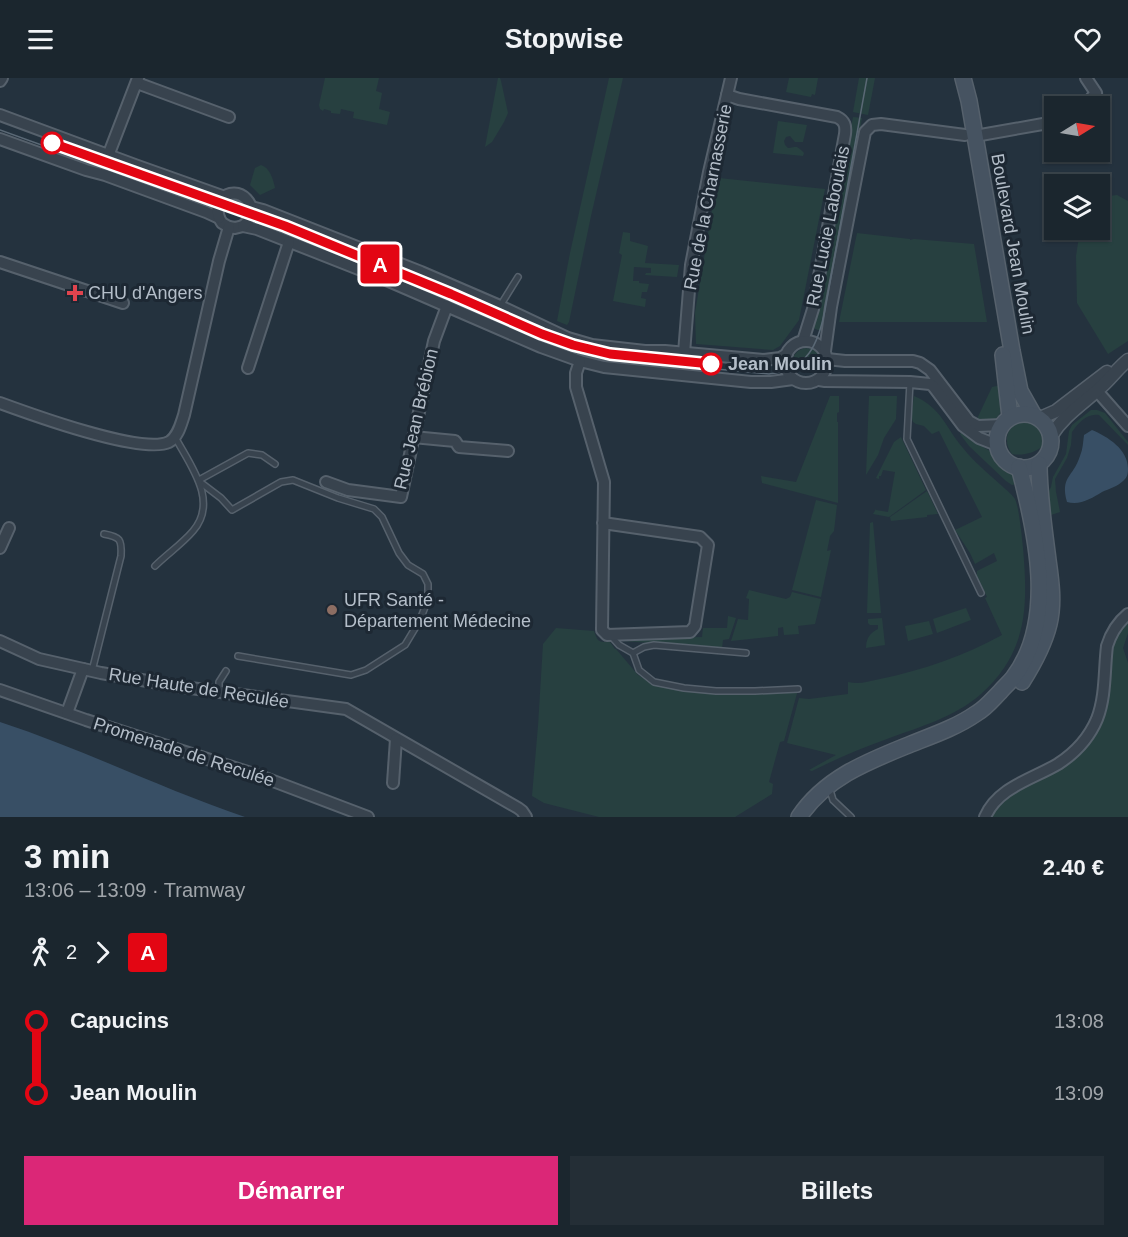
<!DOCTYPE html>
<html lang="fr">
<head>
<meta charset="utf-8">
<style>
	:root { --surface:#1b262e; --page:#242e36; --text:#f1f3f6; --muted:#a0a5aa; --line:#39434a; --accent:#db2777 }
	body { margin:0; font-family:Helvetica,sans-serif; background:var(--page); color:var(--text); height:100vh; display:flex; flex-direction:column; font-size:22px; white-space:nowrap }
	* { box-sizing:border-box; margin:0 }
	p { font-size:20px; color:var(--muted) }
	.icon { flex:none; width:33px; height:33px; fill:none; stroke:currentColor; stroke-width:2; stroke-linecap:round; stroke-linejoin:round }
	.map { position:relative; height:739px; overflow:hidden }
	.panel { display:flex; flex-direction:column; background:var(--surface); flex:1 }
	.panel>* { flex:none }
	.badge { padding:0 12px; border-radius:4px; font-size:21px; line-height:39px }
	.needle { width:39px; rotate:79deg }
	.buttons { position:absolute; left:1044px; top:18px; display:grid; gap:12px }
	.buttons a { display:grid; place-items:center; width:66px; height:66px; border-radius:0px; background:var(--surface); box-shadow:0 2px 4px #0004,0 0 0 2px var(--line); font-size:30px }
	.map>.badge { position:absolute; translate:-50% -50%; box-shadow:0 0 0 3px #fff }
	.legs { display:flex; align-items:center; gap:9px; height:66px; padding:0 24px; font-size:20px }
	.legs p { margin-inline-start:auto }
	.overview { display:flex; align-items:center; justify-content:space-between; height:102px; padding:0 24px }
	h1 { font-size:33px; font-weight:700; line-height:45px }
	.button { display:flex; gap:12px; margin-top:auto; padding:12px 24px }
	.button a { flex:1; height:69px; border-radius:0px; background:var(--accent); color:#fff; font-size:24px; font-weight:700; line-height:69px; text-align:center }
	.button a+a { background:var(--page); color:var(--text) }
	ul { padding:0 24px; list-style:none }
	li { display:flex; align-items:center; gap:21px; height:72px; font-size:22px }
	li i { display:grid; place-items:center; width:9px; height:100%; margin:0 8px; background:currentColor }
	li i::after { content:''; width:15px; height:15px; margin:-8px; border:4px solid; border-radius:50%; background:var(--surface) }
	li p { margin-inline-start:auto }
	li:first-child i { background:linear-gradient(#0000 50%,currentColor 0) }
	li:last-child i { background:linear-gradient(currentColor 50%,#0000 0) }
	header { display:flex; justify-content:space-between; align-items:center; height:78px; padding:0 24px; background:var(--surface); font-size:27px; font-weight:700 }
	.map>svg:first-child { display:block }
</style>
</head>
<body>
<header><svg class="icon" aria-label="menu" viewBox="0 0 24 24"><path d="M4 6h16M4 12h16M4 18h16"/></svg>Stopwise<svg class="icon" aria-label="heart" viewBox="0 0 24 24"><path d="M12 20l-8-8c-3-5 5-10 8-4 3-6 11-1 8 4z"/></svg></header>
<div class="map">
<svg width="1128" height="739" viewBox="0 0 1128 739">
	<rect width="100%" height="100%" fill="#24323e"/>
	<g fill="#274040">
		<path d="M325 0H379L376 13 382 15 379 31 390 34 387 47 353 40 354 34 341 31 340 36 331 35V33L324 31 323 33 320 31 319 27Z"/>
		<path d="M498 0H500L501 3 508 35 504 44 492 64 485 69Z"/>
		<path d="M609 0H623L591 138 569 244 567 247 557 243 570 175Z"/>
		<path d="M789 0H818L815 17 812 16 811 19 786 14Z"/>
		<path d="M859 0H875L868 37 853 34Z"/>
		<path d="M853 39 862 40 823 254 813 250Z"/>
		<path d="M778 43 807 47 803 64H795L790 58 786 59 784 63 785 67 788 70C798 69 796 67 804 75L803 78 773 75Z"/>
		<path d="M94 77 209 117 205 129 90 89Z"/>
		<path d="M261 87C270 90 273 101 275 110L260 117 250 107 255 90Z"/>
		<path d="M719 100 825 111 799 242 780 268 773 272 696 266 695 235 717 101Z"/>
		<path d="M1117 117 1128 123V263L1108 276 1077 225 1076 178 1080 152H1100V119Z"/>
		<path d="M265 136 431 203 426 215 260 148Z"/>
		<path d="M623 154 630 155V163L648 168 645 185 679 187 677 199 645 197 646 195H651V190L634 189 633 203H639V205L649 206 647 214H642L641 220 646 221 645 229 613 223 622 177 619 175Z"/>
		<path d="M857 155 910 161V162L914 161 974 166 987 244H839Z"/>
		<path d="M435 205 526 245V246L527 247 528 246 567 262 662 278 660 290 606 285 563 274 430 217Z"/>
		<path d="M805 270 812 271 818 275 813 281 809 284 805 290 796 294C789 284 793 273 805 270Z"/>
		<path d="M1002 307C1002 321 1006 334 993 343H976L992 309Z"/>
		<path d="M830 318H839V334L837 335V344H838V425L762 405 761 398 796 404Z"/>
		<path d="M869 318H897L896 341 884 360 878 377 866 397Z"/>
		<path d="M914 318C942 330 945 349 963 370 974 384 989 396 1002 408 1006 412 1012 416 1015 421 1019 429 1022 460 1023 470 1028 528 1028 574 981 616 955 639 919 649 887 661 861 670 836 681 812 693L809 692 836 677 787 665 799 620 809 621 848 616V604C859 607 870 603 880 601 923 592 964 578 1002 557L985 520 987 519 977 498V493L997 483 994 475 975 486 970 475 955 452 982 439 939 353 932 356 924 348 916 346 913 344 911 338Z"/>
		<path d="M1091 332H1097L1105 335 1128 364V367L1099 337C1087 335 1078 345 1072 354L1071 367 1067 380 1055 401 1056 414 1060 434 1051 437 1048 415 1051 409 1053 399 1066 376 1069 353 1072 347Z"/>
		<path d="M1023 343C1038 344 1045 354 1043 368 1034 375 1023 378 1012 376 1002 362 1007 348 1023 343Z"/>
		<path d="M962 354 971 362 990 373 1000 387 1013 398 1018 406 1012 407 1006 403 969 368 960 356Z"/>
		<path d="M901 359 926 412 889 439 873 436 876 431V432L888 434 895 394 883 392 881 398H879V401L876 400 894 364Z"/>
		<path d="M927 413 938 436 927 437V439L891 443 890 439Z"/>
		<path d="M816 422 837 427 834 453 830 458 827 473 831 472 821 519 792 512Z"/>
		<path d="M873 444 881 535H867L870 445Z"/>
		<path d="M749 512 786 521 790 519 792 514 821 521 815 546 798 548 799 556 784 557 783 549 778 550V558L731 563 738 541 748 542 749 521 746 520Z"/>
		<path d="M966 530 971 542 937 555 933 541Z"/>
		<path d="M728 538 736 540 729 561 723 562 722 570 622 563 616 561 702 559 703 550H727Z"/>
		<path d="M882 540 885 567 866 570C866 560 870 555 878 551V547H870L868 545V541Z"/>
		<path d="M1128 542V555L1123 570 1128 585V739H990L996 731 1011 718 1071 682 1106 624 1112 568 1121 548Z"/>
		<path d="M929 543 933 556 908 563 905 548Z"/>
		<path d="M556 550 594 553C598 564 598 564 610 564L615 571H616L638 597 655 607 676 606 714 611H773L799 608 784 663 780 664 769 704 773 706 772 716 735 739H599L544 725 532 718 538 648 543 566Z"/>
	</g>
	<g fill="#384f65">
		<path d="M1092 352C1108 359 1128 371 1128 391 1128 396 1127 400 1123 403 1118 408 1109 411 1102 414 1092 420 1080 428 1067 424 1060 398 1073 400 1080 378 1083 371 1083 364 1084 357Z"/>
		<path d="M0 644C83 671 162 711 245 739H0Z"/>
	</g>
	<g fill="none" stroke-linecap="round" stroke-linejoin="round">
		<defs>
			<g id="service">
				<path d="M500 228 518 199"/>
				<path d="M910 304 907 361 981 515"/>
				<path d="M199 402 248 375 262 377 275 386"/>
				<path d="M200 404 221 420 232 432 281 404 293 402 338 420 374 431 382 439 399 475 408 487 423 496 428 506V521L420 542 405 567 366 592 351 597 238 578"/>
				<path d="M155 488C167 476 182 466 193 453 219 423 190 387 175 359"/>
				<path d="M610 557 619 567 633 575 639 592 654 604 684 610 716 613H755L798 611"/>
				<path d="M633 575 644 569 654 567 746 575"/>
				<path d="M92 593 121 478C122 461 120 459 104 456"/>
				<path d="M219 613V604L226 593"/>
				<path d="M830 712 833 722 851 739"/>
			</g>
			<g id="minor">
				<path d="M0 3 2 0"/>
				<path d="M137 5 229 39"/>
				<path d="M727 17 739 21 837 39C845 43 846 48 845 56L813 231 803 263"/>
				<path d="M1084 28 1096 15 1086 0"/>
				<path d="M0 37 135 87 225 119"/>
				<path d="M975 58 1054 44"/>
				<path d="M0 61 86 92 105 97 206 134 219 140 222 145 229 149 235 150 243 148 257 151 384 201 541 269 580 283 604 289 751 304H771L793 301"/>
				<path d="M108 78 138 0"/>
				<path d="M251 129 263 132 421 194 500 228 568 260 592 267 645 273H665L764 282 780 280 787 276"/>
				<path d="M219 140C217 133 216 127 221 122 237 103 265 130 243 148"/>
				<path d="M0 184 123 225"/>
				<circle cx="806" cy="284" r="21"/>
				<path d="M825 273 831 229 865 54 872 47 881 46 965 57"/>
				<path d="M684 275 691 187 709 94 731 0"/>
				<path d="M827 281 845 283H913L920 285 930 292 969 343 978 348 1002 347"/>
				<path d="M580 283 576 295V309L604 404 602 552 607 557 690 554 695 548 708 467 700 459 603 445"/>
				<path d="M248 290 289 164"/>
				<path d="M819 302 825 303 910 304 930 306 933 308 963 348 979 360 997 367"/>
				<path d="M1097 313 1128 348"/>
				<path d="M0 325C30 336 142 377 169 364 178 359 181 346 184 337L219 183 229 149"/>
				<path d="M413 359 455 363 459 369 508 373"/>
				<path d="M326 404 348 412 401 419 434 263 447 228"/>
				<path d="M0 470 9 450"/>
				<path d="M0 563 39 581 101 595 176 608 346 631 518 730 522 733 526 739"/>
				<path d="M0 612 86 642 260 698 368 739"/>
				<path d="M67 635 83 591"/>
				<path d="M393 705 396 661"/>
				<path d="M985 739C998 709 1033 701 1058 686 1075 675 1089 660 1097 641 1106 618 1104 592 1107 568 1111 555 1117 545 1128 536"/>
			</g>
			<g id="tertiary">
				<path d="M1040 340 1056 333 1107 294"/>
				<path d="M1051 358C1064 337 1084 325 1101 309 1111 300 1118 290 1128 282"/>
			</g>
			<g id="secondary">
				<path d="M963 0 969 23 1012 273 1020 313 1033 336"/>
				<path d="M1003 277 1010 339"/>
				<circle cx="1024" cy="363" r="27"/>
				<path d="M1022 604C1034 585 1044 567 1049 546 1054 525 1051 503 1048 482 1044 450 1039 418 1039 386"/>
				<path d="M799 739C826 699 869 683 911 666 934 657 957 649 977 635 986 630 993 621 1000 614 1004 609 1009 605 1013 600 1057 543 1036 453 1019 389"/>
			</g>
		</defs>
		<use href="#service" stroke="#56616c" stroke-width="8"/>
		<use href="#minor" stroke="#56616c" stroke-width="14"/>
		<use href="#tertiary" stroke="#56616c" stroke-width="15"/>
		<use href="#secondary" stroke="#56616c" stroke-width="18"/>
		<use href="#service" stroke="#38434e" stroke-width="5"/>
		<use href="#minor" stroke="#38434e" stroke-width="10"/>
		<use href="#tertiary" stroke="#38434e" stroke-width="12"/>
		<use href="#secondary" stroke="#465361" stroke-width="15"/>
		<path stroke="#5a6875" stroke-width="1.5" d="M0 52 152 107 281 152 430 212 570 272 610 281 769 296C808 291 818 267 825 232L867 0"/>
	</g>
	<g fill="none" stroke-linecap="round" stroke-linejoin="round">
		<defs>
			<path id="line-1" d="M52 65 285 148 451 216 542 256 573 267 610 276 711 286"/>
		</defs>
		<use href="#line-1" stroke="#fff" stroke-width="14"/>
		<use href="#line-1" stroke="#e30613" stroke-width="9"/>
	</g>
	<g fill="#fff" stroke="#e30613" stroke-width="3">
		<circle cx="52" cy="65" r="10"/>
		<circle cx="711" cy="286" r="10"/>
	</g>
	<path fill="#e0444e" stroke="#1d2833" stroke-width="2" d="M72 206h6v6h6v6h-6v6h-6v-6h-6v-6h6z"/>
	<circle fill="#8d6e63" stroke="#1d2833" stroke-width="2" cx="332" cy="532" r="6"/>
	<g text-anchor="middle" stroke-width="6" stroke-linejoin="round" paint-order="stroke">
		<g font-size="18" fill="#b4bec9" stroke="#1d2833">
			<text transform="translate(708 119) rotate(-79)" y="6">Rue de la Charnasserie</text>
			<text transform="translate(828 148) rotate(-79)" y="6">Rue Lucie Laboulais</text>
			<text transform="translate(1013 166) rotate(80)" y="6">Boulevard Jean Moulin</text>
			<text transform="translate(416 341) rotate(-77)" y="6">Rue Jean Brébion</text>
			<text transform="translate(199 610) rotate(9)" y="6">Rue Haute de Reculée</text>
			<text transform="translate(184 674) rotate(18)" y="6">Promenade de Reculée</text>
		</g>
		<g font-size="18" fill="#b4bec9" stroke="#1d2833" text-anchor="start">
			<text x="88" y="221">CHU d'Angers</text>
			<text x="344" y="528">UFR Santé -<tspan x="344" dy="21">Département Médecine</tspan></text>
		</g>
		<g font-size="18" font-weight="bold" fill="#b4bec9" stroke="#1d2833" text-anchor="start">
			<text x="728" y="292">Jean Moulin</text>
		</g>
	</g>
</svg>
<div class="buttons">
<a><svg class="needle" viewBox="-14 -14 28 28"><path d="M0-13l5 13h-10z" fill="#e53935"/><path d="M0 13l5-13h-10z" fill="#a0a5aa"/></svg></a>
<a><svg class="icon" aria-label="layers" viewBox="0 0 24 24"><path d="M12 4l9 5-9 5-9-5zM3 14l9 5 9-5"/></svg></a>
</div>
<b class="badge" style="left:380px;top:186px;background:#e30613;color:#fff">A</b>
</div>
<section class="panel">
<div class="overview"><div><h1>3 min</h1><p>13:06 – 13:09 · Tramway</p></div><b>2.40 €</b></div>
<div class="legs"><svg class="icon" aria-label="walk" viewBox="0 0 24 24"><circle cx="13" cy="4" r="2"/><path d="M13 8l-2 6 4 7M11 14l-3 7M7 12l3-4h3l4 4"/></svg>2<svg class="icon" aria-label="forward" viewBox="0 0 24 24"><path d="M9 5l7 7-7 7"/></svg><b class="badge" style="background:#e30613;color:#fff">A</b></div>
<ul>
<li><i style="color:#e30613"></i><b>Capucins</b><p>13:08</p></li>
<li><i style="color:#e30613"></i><b>Jean Moulin</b><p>13:09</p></li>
</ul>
<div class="button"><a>Démarrer</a><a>Billets</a></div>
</section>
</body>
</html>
